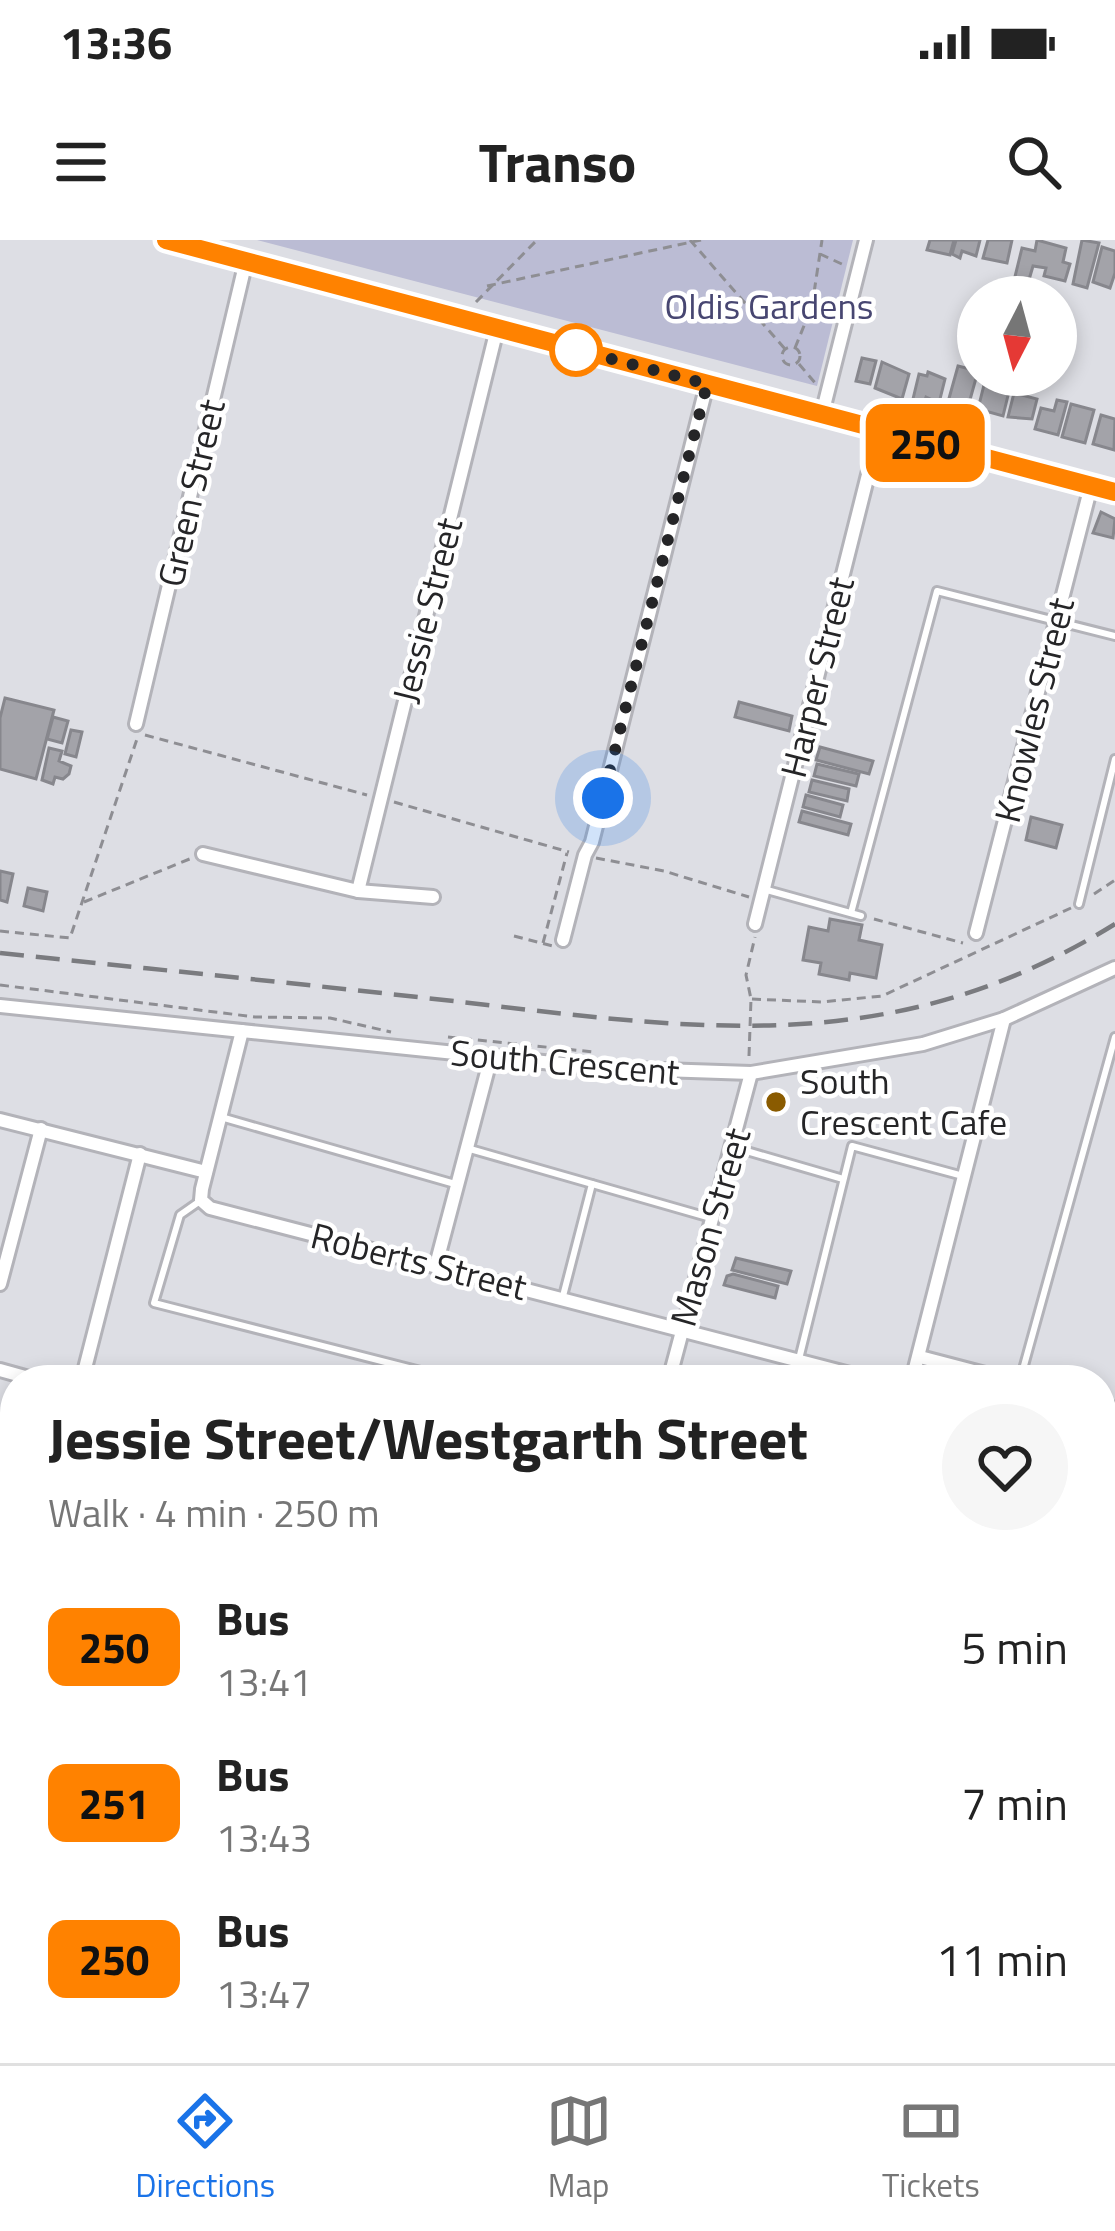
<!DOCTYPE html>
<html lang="en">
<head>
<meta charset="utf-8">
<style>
	:root { --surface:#fff; --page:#f6f6f6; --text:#222; --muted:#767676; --line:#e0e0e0; --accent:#1a73e8 }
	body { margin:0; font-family:"Titillium Web",sans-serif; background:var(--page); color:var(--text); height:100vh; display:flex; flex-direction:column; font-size:45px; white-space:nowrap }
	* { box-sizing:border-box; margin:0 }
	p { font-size:39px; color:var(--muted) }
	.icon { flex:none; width:66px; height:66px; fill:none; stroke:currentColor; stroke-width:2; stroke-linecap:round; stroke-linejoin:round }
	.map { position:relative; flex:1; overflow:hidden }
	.drawer { position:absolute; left:0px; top:1125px; width:1116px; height:699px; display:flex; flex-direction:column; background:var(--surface); border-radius:48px 48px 0 0; box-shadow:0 6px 18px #0003 }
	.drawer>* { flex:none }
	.badge { padding:0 24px; border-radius:18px; font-size:42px; line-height:78px }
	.needle { width:78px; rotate:186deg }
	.controls { position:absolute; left:957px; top:36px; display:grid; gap:24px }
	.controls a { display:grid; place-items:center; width:120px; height:120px; border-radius:50%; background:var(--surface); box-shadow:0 6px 18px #0003; font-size:60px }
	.you { position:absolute; width:60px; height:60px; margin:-30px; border:9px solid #fff; border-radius:50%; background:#1a73e8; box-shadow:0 0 0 18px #1a73e833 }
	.map>.badge { position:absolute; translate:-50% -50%; box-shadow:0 0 0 6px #fff }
	.round { display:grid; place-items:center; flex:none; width:126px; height:126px; border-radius:63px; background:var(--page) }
	.head { display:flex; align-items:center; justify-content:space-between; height:204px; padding:0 48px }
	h1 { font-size:57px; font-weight:700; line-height:90px }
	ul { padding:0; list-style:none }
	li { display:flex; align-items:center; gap:36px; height:156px; padding:0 48px }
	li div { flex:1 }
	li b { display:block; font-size:45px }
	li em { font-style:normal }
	li .badge { min-width:132px; font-weight:700; text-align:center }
	.status { display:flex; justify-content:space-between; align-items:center; height:84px; padding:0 60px; background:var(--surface); direction:ltr }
	.status svg { height:33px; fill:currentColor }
	header { display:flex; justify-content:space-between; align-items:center; height:156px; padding:0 48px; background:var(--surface); font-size:54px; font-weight:700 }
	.dock { display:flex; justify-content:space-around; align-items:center; height:168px; border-top:3px solid var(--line); background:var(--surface); font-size:33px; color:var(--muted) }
	.dock a { display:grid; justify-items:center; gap:6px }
	.dock .selected { color:var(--accent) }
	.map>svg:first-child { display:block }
</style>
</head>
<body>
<div class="status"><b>13:36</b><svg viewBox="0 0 49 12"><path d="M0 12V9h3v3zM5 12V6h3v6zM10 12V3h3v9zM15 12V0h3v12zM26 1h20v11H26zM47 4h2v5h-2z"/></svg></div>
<header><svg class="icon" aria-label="menu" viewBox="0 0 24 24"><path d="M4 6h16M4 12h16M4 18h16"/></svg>Transo<svg class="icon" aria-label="search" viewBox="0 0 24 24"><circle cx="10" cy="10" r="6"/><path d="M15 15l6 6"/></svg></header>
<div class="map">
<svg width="1115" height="1823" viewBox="0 0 1115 1823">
	<rect width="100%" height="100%" fill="#dddee4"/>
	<path fill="#bbbcd4" d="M257 0H853L817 146Z"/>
	<g fill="#a3a3a9" stroke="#87878d" stroke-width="3">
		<path d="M930 0H954L950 15 927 10Z"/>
		<path d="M956 0H980L976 16 962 11 960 18 952 14Z"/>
		<path d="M988 0H1012L1007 23 983 18Z"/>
		<path d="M1037 0 1066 8 1063 22 1070 24 1065 41 1044 36 1046 28 1033 26 1024 57H1010L1022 8 1035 11Z"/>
		<path d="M1082 0 1099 3 1087 48 1073 44Z"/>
		<path d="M1102 7 1115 11V33L1110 48 1093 42Z"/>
		<path d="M862 118 876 121 870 144 856 141Z"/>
		<path d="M882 122 909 134 902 159 875 148Z"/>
		<path d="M958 126 978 131 968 167 948 162Z"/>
		<path d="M928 132 945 139 939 163 926 157 924 163 913 159 919 134 927 136Z"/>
		<path d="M986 137 1011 143 1003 176 978 169Z"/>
		<path d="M1014 153 1037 159 1032 179 1008 177Z"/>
		<path d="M1057 160 1067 162 1058 195 1035 189 1041 168 1054 171Z"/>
		<path d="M1071 164 1094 170 1085 203 1062 197Z"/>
		<path d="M1101 175 1115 179 1114 210 1093 204Z"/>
		<path d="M1101 272 1115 279 1113 298 1093 293Z"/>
		<path d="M5 458 54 470 36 539 0 529V478Z"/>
		<path d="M739 462 792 476 789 491 735 477Z"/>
		<path d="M53 477 68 481 62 503 47 499Z"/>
		<path d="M71 490 82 492 76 517 65 514Z"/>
		<path d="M820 507 873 521 869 534 816 520Z"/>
		<path d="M49 508 62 511 59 521 71 526 69 534 63 539 55 537 53 544 42 540Z"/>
		<path d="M817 524 859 534 856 546 814 536Z"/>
		<path d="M812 540 849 549 847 561 809 552Z"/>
		<path d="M806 555 843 565 840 577 803 567Z"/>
		<path d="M802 571 851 584 848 595 799 582Z"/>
		<path d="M1031 577 1062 585 1056 608 1026 600Z"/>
		<path d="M0 631 13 634 7 662 0 660Z"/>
		<path d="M28 648 47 652 43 671 24 666Z"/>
		<path d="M830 679 862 685 859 700 882 705 876 738 850 733 849 740 819 734 821 723 803 720 809 687 828 691Z"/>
		<path d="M736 1018 791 1031 787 1044 732 1030Z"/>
		<path d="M733 1034 778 1046 775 1058 724 1045 727 1036Z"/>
		<path d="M1101 1261 1115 1264V1324L1101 1377V1301L1108 1276 1101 1274Z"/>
		<path d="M0 1398 15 1402V1481L10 1480 4 1503 0 1502Z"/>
	</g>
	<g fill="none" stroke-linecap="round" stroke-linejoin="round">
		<defs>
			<g id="lane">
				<path d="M767 650 861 676"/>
				<path d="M1079 664 1115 519"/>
				<path d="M851 673 937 351 1115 396"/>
				<path d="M221 877 455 944"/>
				<path d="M733 907 843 939"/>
				<path d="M470 909 711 978"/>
				<path d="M200 961 180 975 154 1063 456 1140"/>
				<path d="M563 1056 592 944"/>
				<path d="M799 1119 852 906 963 936"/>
				<path d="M1020 1140 1115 797"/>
				<path d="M0 1241 15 1245"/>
				<path d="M393 1809 454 1823"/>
				<path d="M467 1823 470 1809"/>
			</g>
			<g id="street">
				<path d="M822 174 866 0"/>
				<path d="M136 484 246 21"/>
				<path d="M203 614 358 651 433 657"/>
				<path d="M358 651 497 89"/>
				<path d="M755 684 879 191"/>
				<path d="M976 693 1091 246"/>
				<path d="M563 700 585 615 592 602 707 144"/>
				<path d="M0 766 601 828 751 833 923 804 1004 779 1115 728"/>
				<path d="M242 791 202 949 201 960 210 968 873 1140"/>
				<path d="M0 880 206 932"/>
				<path d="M436 1025 491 817"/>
				<path d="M0 1044 41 889"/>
				<path d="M920 1117 1008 1140"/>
				<path d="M0 1130 36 1140"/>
				<path d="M82 1140 140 914"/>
				<path d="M669 1140 751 833"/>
				<path d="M912 1140 1004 779"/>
				<path d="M1101 1165 1115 1169"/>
				<path d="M0 1356 15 1360"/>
				<path d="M1101 1419 1115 1423"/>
				<path d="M1101 1767 1115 1771"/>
				<path d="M94 1823 98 1809"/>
				<path d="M344 1823 347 1809"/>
				<path d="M598 1823 602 1809"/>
				<path d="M854 1823 858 1809"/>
			</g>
			<path id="secondary" d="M166 0 1115 253"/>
		</defs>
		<use href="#lane" stroke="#b3b3b9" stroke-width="12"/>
		<use href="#street" stroke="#b3b3b9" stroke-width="18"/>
		<use href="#secondary" stroke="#b3b3b9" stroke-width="22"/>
		<g stroke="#8e8e93" stroke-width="3" stroke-dasharray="9 6" stroke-linecap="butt">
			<path d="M690 0 785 109"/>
			<path d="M820 14 844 25"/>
			<path d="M487 46 701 0"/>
			<path d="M476 62 537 0"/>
			<circle cx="791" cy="116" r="9"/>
			<path d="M795 108 812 66 822 0"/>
			<path d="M799 124 816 144"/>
			<path d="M145 495 367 555"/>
			<path d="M394 562 569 612"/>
			<path d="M596 618 664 631 749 657"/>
			<path d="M1094 654 1115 640"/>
			<path d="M84 662 192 618"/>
			<path d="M874 679 963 703"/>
			<path d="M0 691 70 698 137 499"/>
			<path d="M514 696 553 706"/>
			<path d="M543 703 567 613"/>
			<path d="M0 745 255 777 330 778 391 792"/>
			<path d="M752 759 822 762 882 756 1071 668"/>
			<path d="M448 797 594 812"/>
			<path d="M749 816 751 759 746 735 755 697"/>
			<path d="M1101 1544 1115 1547"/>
		</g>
		<use href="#lane" stroke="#fff" stroke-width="6"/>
		<use href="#street" stroke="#fff" stroke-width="12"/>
		<use href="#secondary" stroke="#fff" stroke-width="16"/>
		<path stroke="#7a7b7f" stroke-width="4.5" stroke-dasharray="24 12" stroke-linecap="butt" d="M0 713C142 728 284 742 426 758 680 786 883 827 1115 684"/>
	</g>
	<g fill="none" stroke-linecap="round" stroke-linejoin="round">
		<defs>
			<path id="line" d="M166 0 1115 252"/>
		</defs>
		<use href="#line" stroke="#fff" stroke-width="27"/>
		<use href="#line" stroke="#ff8200" stroke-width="18"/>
		<path stroke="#252527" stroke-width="12" stroke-dasharray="0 21.6" d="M576 110 573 109 707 144 603 558"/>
	</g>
	<circle fill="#fff" stroke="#ff8200" stroke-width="6" cx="576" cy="110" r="24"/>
	<circle fill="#8a5b00" stroke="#fff" stroke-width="4.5" cx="776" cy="862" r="12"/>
	<g text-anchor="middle" stroke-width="9" stroke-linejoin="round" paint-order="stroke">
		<g font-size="36" fill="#474671" stroke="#fff">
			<text x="769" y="79">Oldis Gardens</text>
		</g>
		<g font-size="36" fill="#252527" stroke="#fff">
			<text transform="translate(191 253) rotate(-77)" y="13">Green Street</text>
			<text transform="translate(427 370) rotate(-76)" y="13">Jessie Street</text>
			<text transform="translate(817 437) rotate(-76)" y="13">Harper Street</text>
			<text transform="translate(1034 470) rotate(-76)" y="13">Knowles Street</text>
			<text transform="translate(565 822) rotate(5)" y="13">South Crescent</text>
			<text transform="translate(710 987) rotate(-74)" y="13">Mason Street</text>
			<text transform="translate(419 1021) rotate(14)" y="13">Roberts Street</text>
		</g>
		<g font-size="36" fill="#252527" stroke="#fff" text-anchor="start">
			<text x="800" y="854">South<tspan x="800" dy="41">Crescent Cafe</tspan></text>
		</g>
	</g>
</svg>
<div class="controls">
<a><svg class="needle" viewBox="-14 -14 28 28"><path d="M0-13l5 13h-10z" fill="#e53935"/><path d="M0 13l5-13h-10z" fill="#767676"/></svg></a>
</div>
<div class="you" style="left:603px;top:558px"></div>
<b class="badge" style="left:925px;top:203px;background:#ff8200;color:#111">250</b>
<section class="drawer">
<div class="head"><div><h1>Jessie Street/Westgarth Street</h1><p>Walk · 4 min · 250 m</p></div><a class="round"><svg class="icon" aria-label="heart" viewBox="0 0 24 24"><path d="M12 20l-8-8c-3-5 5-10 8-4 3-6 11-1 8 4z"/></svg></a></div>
<ul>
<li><span class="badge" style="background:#ff8200;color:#111">250</span><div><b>Bus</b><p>13:41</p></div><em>5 min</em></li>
<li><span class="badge" style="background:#ff8200;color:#111">251</span><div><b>Bus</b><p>13:43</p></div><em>7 min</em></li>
<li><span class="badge" style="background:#ff8200;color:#111">250</span><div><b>Bus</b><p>13:47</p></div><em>11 min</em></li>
</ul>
</section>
</div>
<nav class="dock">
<a class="selected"><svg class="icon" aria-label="directions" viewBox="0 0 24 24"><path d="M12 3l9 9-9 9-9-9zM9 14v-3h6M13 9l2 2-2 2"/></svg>Directions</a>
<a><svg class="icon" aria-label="map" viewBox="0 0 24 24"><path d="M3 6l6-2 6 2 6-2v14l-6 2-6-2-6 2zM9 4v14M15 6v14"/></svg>Map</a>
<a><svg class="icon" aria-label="tickets" viewBox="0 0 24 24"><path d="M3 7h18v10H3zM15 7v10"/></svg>Tickets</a>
</nav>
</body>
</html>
